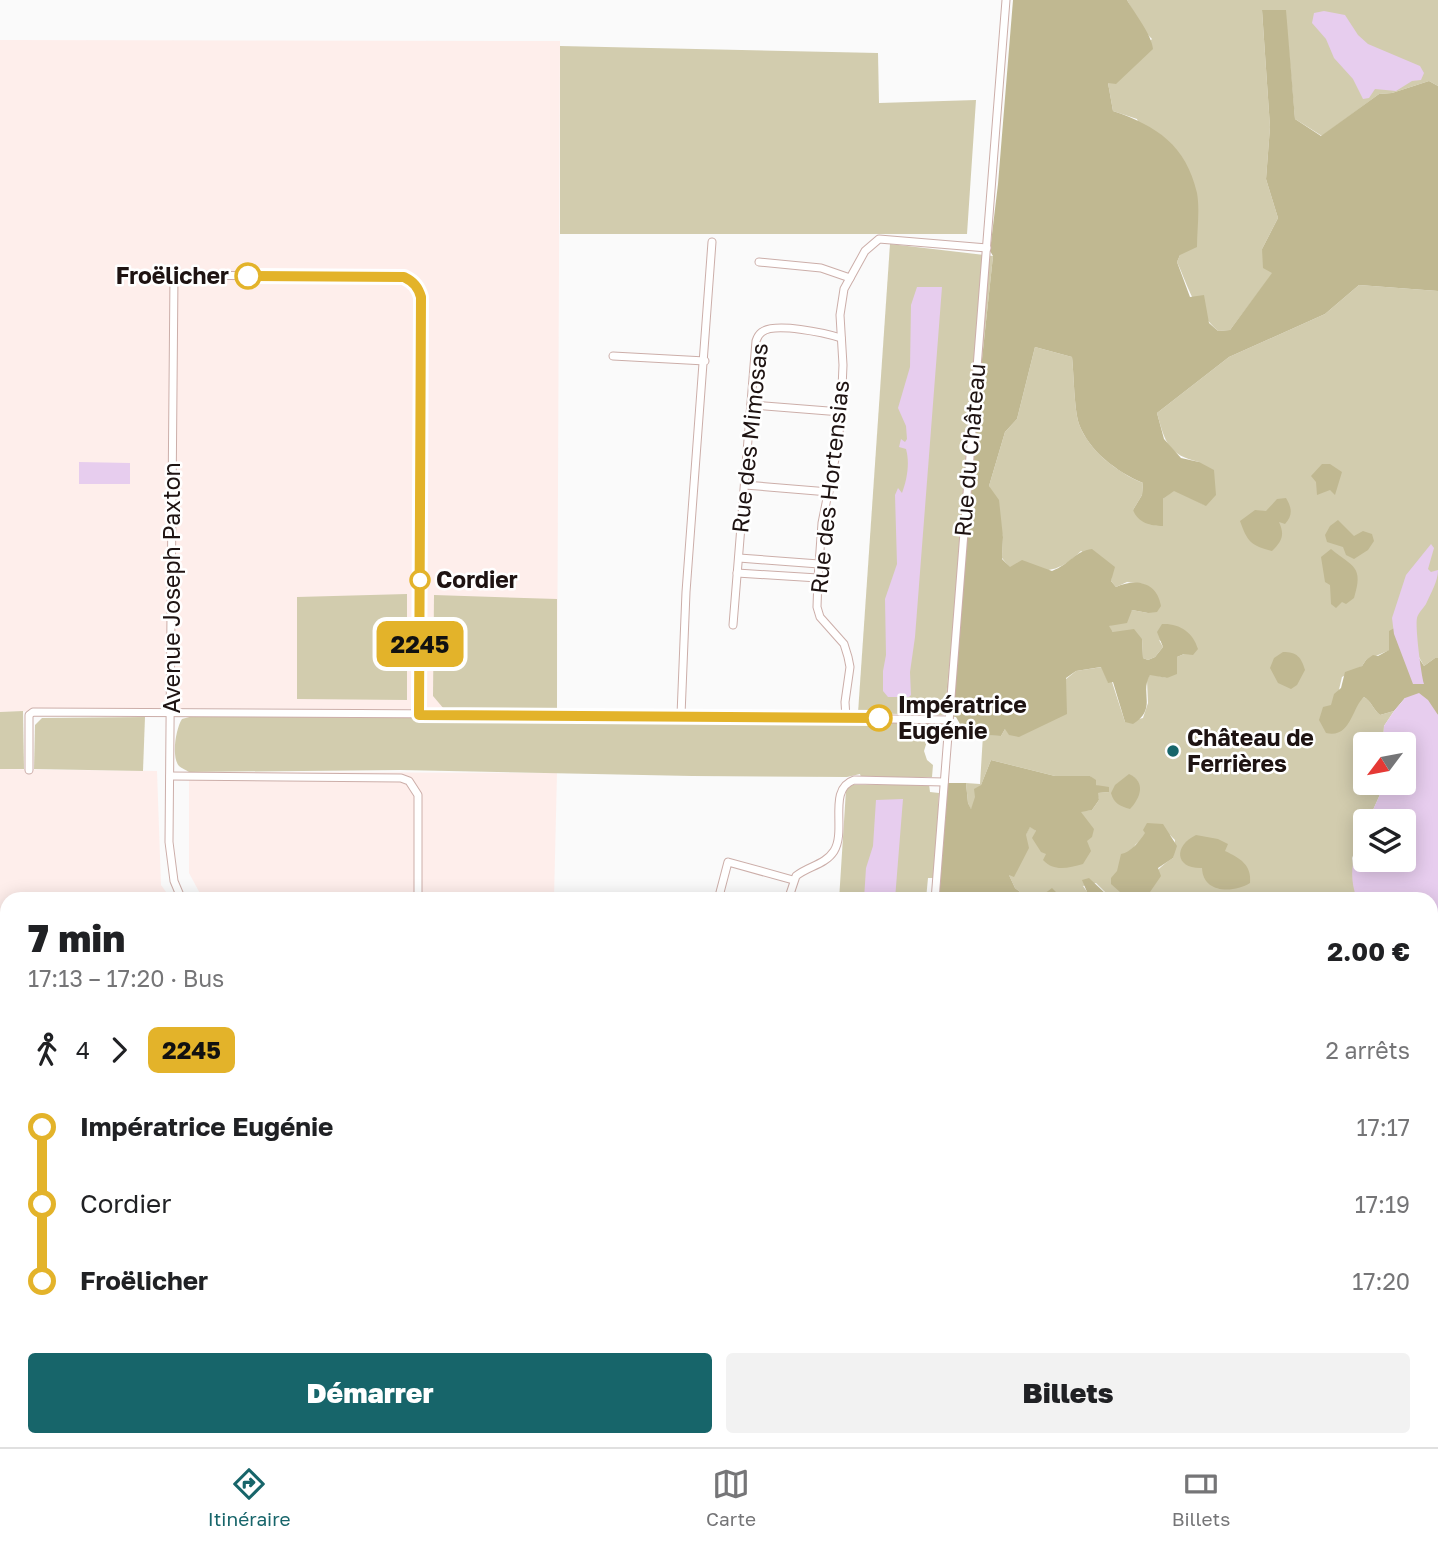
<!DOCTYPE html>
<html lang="fr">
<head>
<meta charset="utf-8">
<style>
	:root { --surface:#fff; --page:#f2f2f2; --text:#202124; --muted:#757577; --line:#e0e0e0; --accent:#17656a }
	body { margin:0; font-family:"Golos Text",sans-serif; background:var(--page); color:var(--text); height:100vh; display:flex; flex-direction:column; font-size:26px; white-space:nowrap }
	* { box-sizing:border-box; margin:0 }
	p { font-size:23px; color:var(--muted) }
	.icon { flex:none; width:38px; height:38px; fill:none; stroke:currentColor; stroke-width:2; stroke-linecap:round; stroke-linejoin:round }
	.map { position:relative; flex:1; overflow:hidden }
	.sheet { position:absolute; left:0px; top:892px; width:1438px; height:555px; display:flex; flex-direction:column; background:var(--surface); border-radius:21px 21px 0 0; box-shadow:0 4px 18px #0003 }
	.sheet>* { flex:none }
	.badge { padding:0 14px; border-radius:10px; font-size:24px; line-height:46px }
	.needle { width:46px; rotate:238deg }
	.controls { position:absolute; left:1353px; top:732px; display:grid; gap:14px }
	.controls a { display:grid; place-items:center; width:63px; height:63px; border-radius:7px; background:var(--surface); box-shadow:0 4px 18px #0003; font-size:35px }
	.map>.badge { position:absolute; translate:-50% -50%; box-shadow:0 0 0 4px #fff }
	.legs { display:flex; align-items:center; gap:10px; height:77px; padding:0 28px; font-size:23px }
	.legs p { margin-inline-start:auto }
	.overview { display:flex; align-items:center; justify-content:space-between; height:119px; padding:0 28px }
	h1 { font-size:38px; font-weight:800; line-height:52px }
	.primary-button { display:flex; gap:14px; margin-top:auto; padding:14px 28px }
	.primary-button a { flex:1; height:80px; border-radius:7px; background:var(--accent); color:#fff; font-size:28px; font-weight:800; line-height:80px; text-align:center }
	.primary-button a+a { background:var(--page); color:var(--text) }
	ul { padding:0 28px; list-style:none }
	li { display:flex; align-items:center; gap:24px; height:77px; font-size:26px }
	li i { display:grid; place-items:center; width:10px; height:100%; margin:0 9px; background:currentColor }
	li i::after { content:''; width:18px; height:18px; margin:-9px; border:5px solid; border-radius:50%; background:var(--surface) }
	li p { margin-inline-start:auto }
	li:first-child i { background:linear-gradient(#0000 50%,currentColor 0) }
	li:last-child i { background:linear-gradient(currentColor 50%,#0000 0) }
	.tab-bar { display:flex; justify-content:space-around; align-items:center; height:98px; border-top:2px solid var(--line); background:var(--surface); font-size:19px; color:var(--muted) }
	.tab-bar a { display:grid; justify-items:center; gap:4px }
	.tab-bar .active { color:var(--accent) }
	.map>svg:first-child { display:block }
</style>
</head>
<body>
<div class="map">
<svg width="1438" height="1447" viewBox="0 0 1438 1447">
	<rect width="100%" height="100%" fill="#fafafa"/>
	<g fill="#feeeeb">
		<path d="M0 40 560 41 557 710 184 708 0 712Z"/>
		<path d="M0 769 157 771 161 885 171 899 7 900V1037L0 1023Z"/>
		<path d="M189 772 557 773 554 899H203L189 873Z"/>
		<path d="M0 1300 7 1314V1440H72L75 1447H0Z"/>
		<path d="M208 1440H398V1447H211Z"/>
	</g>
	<g fill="#d2ccae">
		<path d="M1127 0H1438V86L1429 81 1392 93 1379 94 1322 136 1295 119 1285 10H1262L1270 127 1266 179 1278 218 1262 249 1273 273 1230 330 1218 331C1193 308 1190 291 1177 262L1180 255 1137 119 1113 111 1108 83 1152 39 1144 31Z"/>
		<path d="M560 46 878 53 879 103 976 100 967 234H560Z"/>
		<path d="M890 244 993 256 944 715 858 713Z"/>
		<path d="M1359 285 1438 291V658H1435L1424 666 1415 650 1389 643 1390 650 1366 660 1362 666 1342 677 1337 698 1359 701 1364 697C1371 701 1373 709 1380 715L1394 711 1384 726 1383 744H1365V782H1382V790L1368 821H1365V827L1352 858 1357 899H1149C1152 876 1153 871 1173 858L1175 840 1170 835 1142 839 1135 845 1124 895 1117 899 1107 894 1096 883 1083 886 1088 893 1090 899H1056L1057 893 1025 896 1015 888 1008 873 1030 826 1036 831 1087 841 1080 811 1092 810 1099 800 1097 793 1109 792 1096 785 1090 776H1055L991 760 971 810 968 803 966 783 980 784 983 735 1001 736 1005 729 1065 701 1066 679 1076 671 1102 667 1108 682H1112L1125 722 1143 718 1148 703 1147 680 1150 674 1167 678 1177 657 1184 654 1159 640 1163 647 1155 657 1148 660 1143 658 1142 639 1114 633 1108 626 1120 622 1132 610 1148 613 1145 584 1127 582 1116 587 1111 581 1112 573 1081 551C1054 577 1044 570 1010 568L1002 558 1003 537 989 486 1005 432 1017 419 1035 347 1072 357C1074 375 1074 408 1079 424 1089 451 1118 473 1143 483L1142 495 1133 510 1163 526V499L1174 490 1205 505 1199 462C1168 455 1165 442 1157 413L1229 357 1325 314Z"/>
		<path d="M407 594V700L297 699V597Z"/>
		<path d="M434 595 557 599V710L444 709 433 696Z"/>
		<path d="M23 711 24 769H0V712Z"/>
		<path d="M193 716 858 721 859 725H884L885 721 936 723 935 734 928 738 924 751 927 760 933 765 932 777H861L860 774 847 777 692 776 400 770 189 772C186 770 181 768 179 766 171 757 176 728 182 719Z"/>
		<path d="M145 717 143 771 34 769 35 725 42 718Z"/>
		<path d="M929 784 930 792 939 793 935 878H928L926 899 839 900 846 790 849 785Z"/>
		<path d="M1432 997H1438V1155L1432 1154Z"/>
	</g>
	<g fill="#c0b891">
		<path d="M1013 0H1127C1135 14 1152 35 1153 49L1116 84 1108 83 1113 111C1157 126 1186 145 1197 193 1200 210 1197 230 1197 247L1180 255 1177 262 1190 297 1204 295 1209 323 1218 331 1230 330 1272 273 1263 268 1262 249 1278 218 1266 179 1270 127 1262 10H1286L1295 119 1321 136 1379 94 1392 93 1429 81 1438 86V291L1359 285 1325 314 1229 357 1157 413 1164 439 1181 458 1199 462 1214 470 1216 495 1206 506 1174 491 1163 499V526C1151 526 1138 523 1133 510L1142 495 1143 483C1117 472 1089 451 1079 424 1074 408 1074 375 1072 357L1035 347 1017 419 1005 432 989 486 999 500 1003 537 1002 559 1010 567 1022 560 1052 571C1070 564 1075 551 1092 549L1115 567 1111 581 1116 587C1136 578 1157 582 1161 606L1157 612 1148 613 1132 610 1127 623 1109 626 1113 632 1134 629 1142 639 1143 658 1148 660 1155 657 1163 647 1157 632 1162 624C1179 623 1193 632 1198 649L1193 655 1184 654 1177 657V674L1167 678 1150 675C1139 693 1158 708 1133 724L1125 722 1113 682 1108 683 1101 667 1076 671 1066 678 1067 714 1019 737 1009 735 1005 729 1001 736 977 735 974 724H960L956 717 944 715 993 256 990 251 998 184Z"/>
		<path d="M1322 464H1330L1342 472 1335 495 1330 490 1317 495 1316 482 1311 476Z"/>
		<path d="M1286 498C1292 508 1293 515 1285 524L1279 522C1285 535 1282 541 1272 551 1251 546 1247 541 1240 521L1255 510 1266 511 1277 499Z"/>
		<path d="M1338 520 1354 536 1363 531 1372 534 1374 541 1368 550 1354 559 1346 555 1343 547 1327 542 1325 535 1330 526Z"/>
		<path d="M1331 549C1353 567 1364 566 1354 598L1346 604 1342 602 1336 608 1331 604 1330 585 1325 582 1321 557Z"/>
		<path d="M1398 626 1424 666 1435 658H1438V715L1405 698 1394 711 1380 715C1373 709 1371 701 1364 697 1352 707 1351 739 1326 733L1319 720 1323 707 1331 705 1334 694 1341 688 1345 672 1362 666 1366 660 1373 655 1378 656 1389 650V631Z"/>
		<path d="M1283 652C1297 652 1301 657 1305 670L1297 685 1291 689 1278 683 1270 668 1274 658Z"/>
		<path d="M991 760 1055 776H1090L1096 780V785L1109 787V792L1098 793 1099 800 1092 810 1081 812 1094 829 1092 837 1087 841 1091 851 1083 864C1068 868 1054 872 1043 860L1046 854 1041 852 1032 838 1036 831 1030 827 1026 835 1029 848 1014 877 1009 875 1015 888 1025 896 1044 894 1052 888 1057 893 1056 899H939L948 783H966L968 803 971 809 975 797 974 789 981 785Z"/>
		<path d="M1129 774C1146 782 1141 797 1130 809 1120 806 1114 804 1111 793L1115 785Z"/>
		<path d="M1147 823 1163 824 1177 846 1173 858 1158 868 1161 876 1150 892 1154 899H1090L1082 880 1089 878 1106 894 1117 899 1121 897 1120 892 1111 884V878L1117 871 1121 854C1131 852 1139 842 1145 833L1143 830Z"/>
		<path d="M1196 835 1218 839 1228 844 1225 851C1240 858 1252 865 1250 883 1234 893 1203 894 1202 868 1175 869 1173 846 1196 835Z"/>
		<path d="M1432 1154 1438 1155V1282L1432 1288V1236L1438 1226 1437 1220 1432 1219Z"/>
		<path d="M1432 1322 1438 1330V1413L1432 1412Z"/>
	</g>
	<g fill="#e7cdee">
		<path d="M1324 11 1345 15 1358 35 1368 44 1420 66 1424 73 1421 80 1412 81 1396 91 1375 89 1369 98 1363 99 1353 79 1334 58 1326 39 1312 23 1314 13Z"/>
		<path d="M917 287H942L915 637 910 672 911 695 909 697H888L883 691V671L886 655 885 599 897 564 895 495 898 488 902 493C907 480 910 463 906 449L899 447 901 439 905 442 907 439 906 426 898 408 910 367 911 305Z"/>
		<path d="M79 462 130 463V484H79Z"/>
		<path d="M1431 544 1434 548 1428 569 1431 572 1438 570C1438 581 1431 593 1426 604 1423 609 1418 613 1417 618 1415 626 1421 674 1424 684H1413L1394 634 1392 618 1406 575Z"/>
		<path d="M1419 693 1428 700 1438 715V997H1432V900L1357 899C1347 873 1354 852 1365 827V859H1404V821H1368L1382 790V782H1404V744H1383L1384 726 1394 711 1405 698Z"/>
		<path d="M903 799 895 899H864L866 868 873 846 876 800Z"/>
	</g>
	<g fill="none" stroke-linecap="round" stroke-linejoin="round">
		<g stroke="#e7cdee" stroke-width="14">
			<path d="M1432 1170H1438"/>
			<path d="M1432 1251 1438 1254"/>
		</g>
		<defs>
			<g id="minor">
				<path d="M759 262 821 268 850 278"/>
				<path d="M613 356 705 361"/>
				<path d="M751 405 841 412"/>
				<path d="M745 485 829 492"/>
				<path d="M739 558 819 564"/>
				<path d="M737 573 818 578"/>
				<path d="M733 625 756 341C757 338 759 334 762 332 775 322 825 333 841 338"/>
				<path d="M681 715 686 592 712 242"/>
				<path d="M846 718 845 702 850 667 848 657 844 644 820 617 817 607 818 578 822 523 838 444 841 412 843 365 840 315 844 289 865 251 879 239 987 248"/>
				<path d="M29 770V715L33 712 657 715 948 720"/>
				<path d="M170 776 401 778 409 781 418 795V896"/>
				<path d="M182 900 174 881 169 842 174 275 404 277 416 284 421 297 420 714"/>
				<path d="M408 900 418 896 428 900"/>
				<path d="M718 900 728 862 793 880"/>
				<path d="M788 900 796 876C808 866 825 865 834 851 847 830 827 789 854 780L944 782"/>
				<path d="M935 900 1006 0"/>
				<path d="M649 1440V1447"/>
				<path d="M707 1440V1447"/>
				<path d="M1396 1440 1425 1441"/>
				<path d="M785 1442 788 1440"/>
				<path d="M414 1447V1440"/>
				<path d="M453 1447V1440"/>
				<path d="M963 1447 964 1440"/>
				<path d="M1083 1447 1084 1440"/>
				<path d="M1198 1447V1440"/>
			</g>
			<g id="secondary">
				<path d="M1432 1196H1438"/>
				<path d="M894 1440 898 1447"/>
				<path d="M879 1447 884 1440"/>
				<path d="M1308 1447 1309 1440"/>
			</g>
			<g id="motorway">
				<path d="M0 1131 7 1145"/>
				<path d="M0 1165 7 1179"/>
				<path d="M139 1440 143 1447"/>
				<path d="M157 1440 160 1447"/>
			</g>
		</defs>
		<use href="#minor" stroke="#ccaea9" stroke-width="9"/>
		<use href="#secondary" stroke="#ccaea9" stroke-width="11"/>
		<use href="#motorway" stroke="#903f63" stroke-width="14"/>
		<use href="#minor" stroke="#fff" stroke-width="7"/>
		<use href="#secondary" stroke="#fff" stroke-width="10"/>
		<use href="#motorway" stroke="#cd568e" stroke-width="12"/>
	</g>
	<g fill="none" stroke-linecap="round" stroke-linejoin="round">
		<defs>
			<path id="line-1" d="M248 276 404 277C414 282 418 287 421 297L419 715 879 718"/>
		</defs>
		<use href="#line-1" stroke="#fff" stroke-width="16"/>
		<use href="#line-1" stroke="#e3b32a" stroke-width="10"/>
	</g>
	<g fill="#fff" stroke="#e3b32a" stroke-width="3.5">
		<circle cx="248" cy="276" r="12"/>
		<circle cx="420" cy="580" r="9"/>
		<circle cx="879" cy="718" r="12"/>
	</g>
	<circle fill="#17656a" stroke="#fff" stroke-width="2.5" cx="1173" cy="751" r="7"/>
	<g text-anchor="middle" stroke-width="5" stroke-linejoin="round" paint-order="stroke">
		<g font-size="23" font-weight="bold" fill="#1e1312" stroke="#fff" text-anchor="start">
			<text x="229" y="284" text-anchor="end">Froëlicher</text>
			<text x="436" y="588">Cordier</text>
			<text x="898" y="713">Impératrice<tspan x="898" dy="26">Eugénie</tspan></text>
		</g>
		<g font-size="23" fill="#1e1312" stroke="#fff">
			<text transform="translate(750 438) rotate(-84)" y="8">Rue des Mimosas</text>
			<text transform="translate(970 450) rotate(-85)" y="8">Rue du Château</text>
			<text transform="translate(830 487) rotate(-84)" y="8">Rue des Hortensias</text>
			<text transform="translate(172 588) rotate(-90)" y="8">Avenue Joseph Paxton</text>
		</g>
		<g font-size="23" font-weight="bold" fill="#1e1312" stroke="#fff" text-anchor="start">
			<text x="1187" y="746">Château de<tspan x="1187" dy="26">Ferrières</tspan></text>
		</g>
	</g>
</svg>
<div class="controls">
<a><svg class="needle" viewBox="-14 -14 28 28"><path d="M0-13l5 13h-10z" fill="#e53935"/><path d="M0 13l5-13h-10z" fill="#757577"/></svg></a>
<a><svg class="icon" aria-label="layers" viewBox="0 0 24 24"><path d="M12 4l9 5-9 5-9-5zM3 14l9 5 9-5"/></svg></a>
</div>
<b class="badge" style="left:420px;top:644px;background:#e3b32a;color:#111">2245</b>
<section class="sheet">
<div class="overview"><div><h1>7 min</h1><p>17:13 – 17:20 · Bus</p></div><b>2.00 €</b></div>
<div class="legs"><svg class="icon" aria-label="walk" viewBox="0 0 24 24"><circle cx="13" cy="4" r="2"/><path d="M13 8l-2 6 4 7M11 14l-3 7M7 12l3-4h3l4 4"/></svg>4<svg class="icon" aria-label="forward" viewBox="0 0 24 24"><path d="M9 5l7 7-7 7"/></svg><b class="badge" style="background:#e3b32a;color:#111">2245</b><p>2 arrêts</p></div>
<ul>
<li><i style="color:#e3b32a"></i><b>Impératrice Eugénie</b><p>17:17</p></li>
<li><i style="color:#e3b32a"></i><span>Cordier</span><p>17:19</p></li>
<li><i style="color:#e3b32a"></i><b>Froëlicher</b><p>17:20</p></li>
</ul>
<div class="primary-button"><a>Démarrer</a><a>Billets</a></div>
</section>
</div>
<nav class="tab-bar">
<a class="active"><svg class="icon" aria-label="directions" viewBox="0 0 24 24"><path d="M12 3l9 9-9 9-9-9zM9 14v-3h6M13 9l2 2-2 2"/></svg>Itinéraire</a>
<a><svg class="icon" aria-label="map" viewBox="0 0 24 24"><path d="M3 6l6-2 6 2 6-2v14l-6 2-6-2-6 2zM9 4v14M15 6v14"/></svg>Carte</a>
<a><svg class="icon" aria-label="tickets" viewBox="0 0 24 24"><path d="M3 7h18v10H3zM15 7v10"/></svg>Billets</a>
</nav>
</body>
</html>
